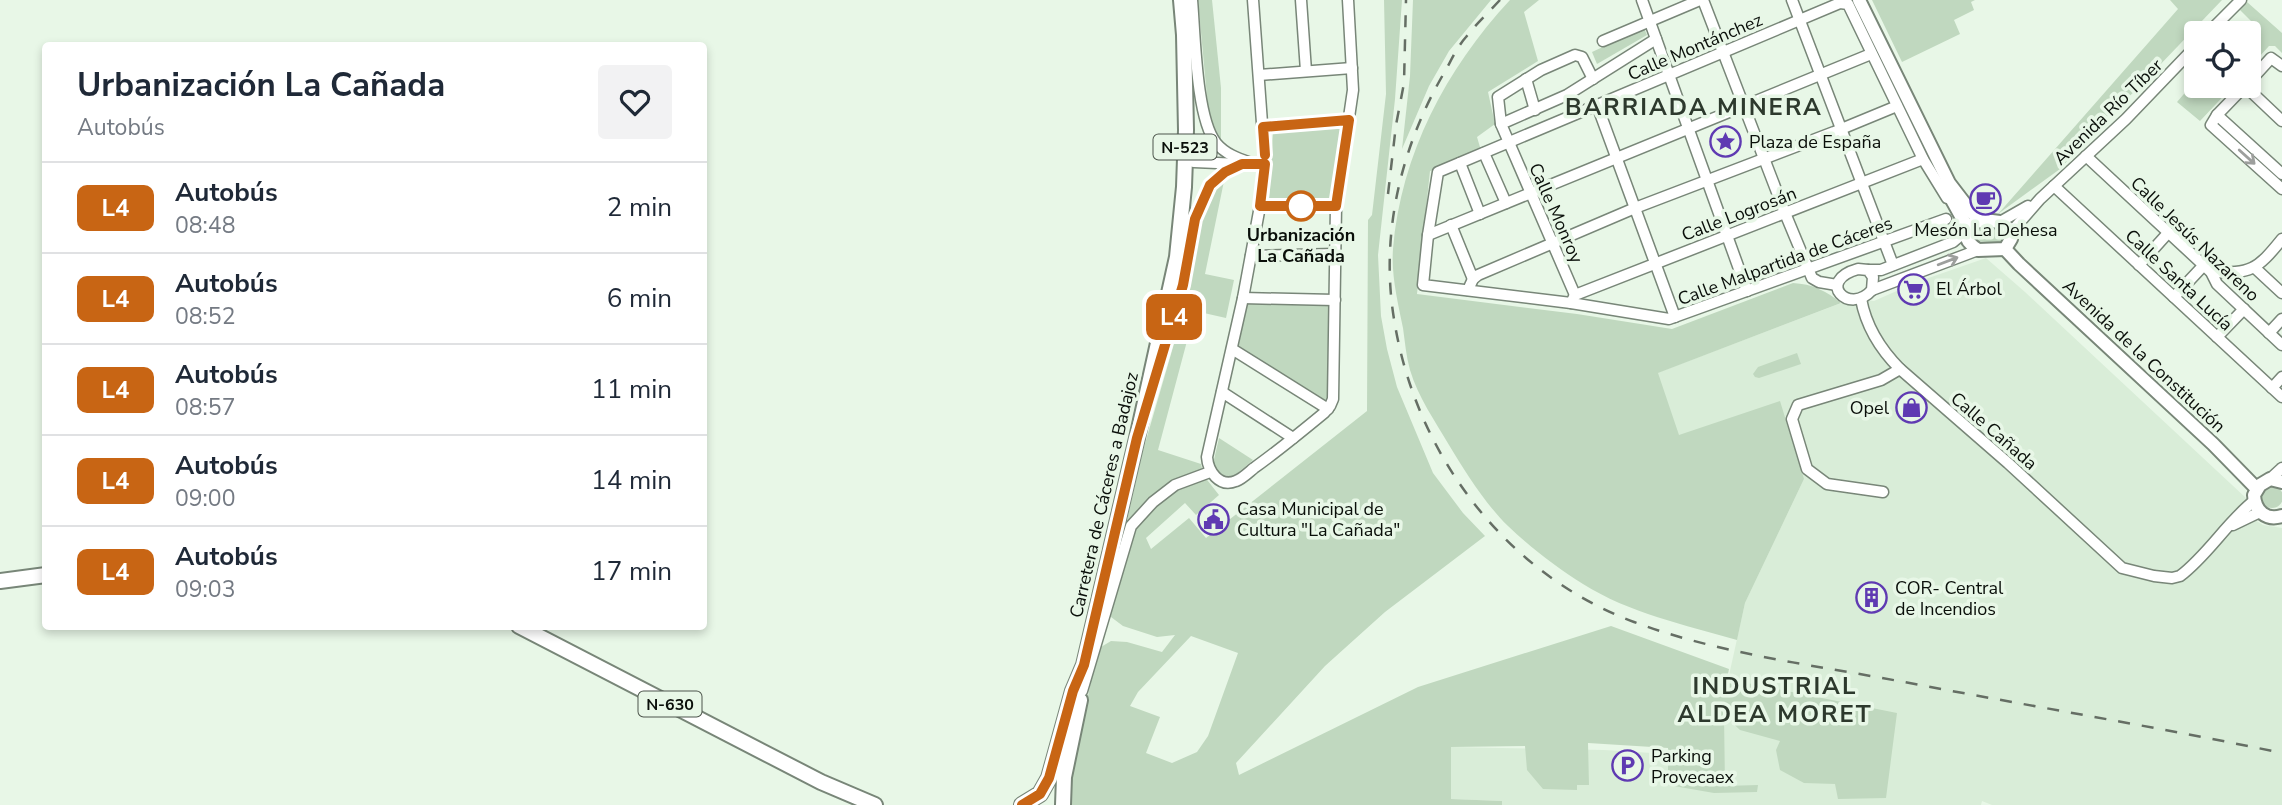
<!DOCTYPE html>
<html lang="es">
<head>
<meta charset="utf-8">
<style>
	:root { --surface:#fff; --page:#f2f2f3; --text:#1f2937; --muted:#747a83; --line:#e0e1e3 }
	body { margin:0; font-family:"Nunito Sans",sans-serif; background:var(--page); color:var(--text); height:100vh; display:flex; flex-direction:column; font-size:26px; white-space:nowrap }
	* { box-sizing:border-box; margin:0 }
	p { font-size:23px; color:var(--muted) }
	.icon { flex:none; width:38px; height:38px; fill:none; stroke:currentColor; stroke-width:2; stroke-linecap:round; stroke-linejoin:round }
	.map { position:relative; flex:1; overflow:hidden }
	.side { position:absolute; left:42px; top:42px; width:665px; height:588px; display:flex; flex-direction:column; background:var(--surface); border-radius:7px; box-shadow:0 4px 10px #0003 }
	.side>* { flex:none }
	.badge { padding:0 14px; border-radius:10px; font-size:24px; line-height:46px }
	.controls { position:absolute; left:2184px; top:21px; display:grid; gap:14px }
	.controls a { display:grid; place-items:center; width:77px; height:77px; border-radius:7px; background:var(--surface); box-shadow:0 4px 10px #0003; font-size:35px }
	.map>.badge { position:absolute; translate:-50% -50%; box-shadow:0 0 0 4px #fff }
	.round { display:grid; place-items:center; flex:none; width:74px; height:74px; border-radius:7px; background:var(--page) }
	.head { display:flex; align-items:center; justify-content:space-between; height:119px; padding:0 35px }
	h1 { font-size:33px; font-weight:700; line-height:52px }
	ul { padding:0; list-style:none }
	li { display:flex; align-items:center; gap:21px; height:91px; padding:0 35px; border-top:2px solid var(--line) }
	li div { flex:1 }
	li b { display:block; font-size:26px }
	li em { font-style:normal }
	li .badge { min-width:77px; font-weight:700; text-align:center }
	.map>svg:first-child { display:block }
</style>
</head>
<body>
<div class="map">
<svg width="2282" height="805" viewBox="0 0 2282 805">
	<rect width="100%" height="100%" fill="#e8f7e7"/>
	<path fill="#d9edd8" d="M1986 258 2025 292 2246 498 2249 511 2255 520 2263 525 2282 528V805H1992L1982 801 1981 805H1502V801L1451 799V747L1604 750 1668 754V785L1718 725 1745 603 1804 479 1678 435 1657 373 1852 299 1874 301 1917 282Z"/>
	<g fill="#c0d8bf" fill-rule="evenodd">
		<path d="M1198 0H1212L1221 88V140L1217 138 1209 118Z"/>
		<path d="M1384 0H1402L1395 99 1378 255 1381 316 1387 349 1397 387 1433 473 1463 513 1485 536 1385 612 1325 666 1236 763 1239 775 1418 687 1611 626 1729 669 1727 679 1897 713 1886 798 1838 799 1835 784 1804 783 1780 770 1776 750 1780 741 1740 730 1724 715 1725 786 1758 785 1757 792 1714 793 1668 785V748L1588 743 1589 785H1577V790L1543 789 1527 770 1525 746 1451 747V799L1502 801V805H1069V791L1096 656 1101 647 1111 641 1127 642 1162 652 1175 635 1157 637 1123 626 1111 617 1108 604 1142 454 1185 306 1203 214 1213 192 1224 181 1205 274 1234 280 1226 318 1195 311 1158 450 1201 464 1204 476 1219 495 1196 515 1185 503 1146 538 1151 549 1189 518 1206 538 1367 411 1368 220 1372 215 1386 94ZM1191 636 1238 653 1208 736 1197 752 1172 763 1146 753 1160 717 1130 706 1138 692Z"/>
		<path d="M1413 0H1491L1449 51 1429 86 1402 149 1410 76Z"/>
		<path d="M1510 0H1539L1524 12 1538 61 1488 92 1495 124 1477 137 1482 154 1430 171 1417 294 1577 314 1672 329 1793 283C1812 284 1827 291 1841 303L1658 373 1679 435 1780 401 1804 479 1745 603 1737 640C1685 625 1629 613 1583 584 1557 568 1530 547 1508 526 1486 505 1464 470 1449 445 1435 421 1418 397 1410 370 1406 356 1405 342 1403 328 1398 303 1391 275 1393 249 1401 154 1446 69 1510 0Z"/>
		<path d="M1872 0H1975L1971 2 1974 10 1954 20 1960 34 1902 62Z"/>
		<path d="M2170 0H2222L2135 91 2075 146 2068 160 2060 169 1998 214 2178 9Z"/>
		<path d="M2247 2 2282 33V53L2275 46H2269L2249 68V45L2261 31 2240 10Z"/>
		<path d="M1644 28 1647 35 1597 64 1592 52Z"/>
		<path d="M2211 86H2233L2200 121 2177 102 2189 88 2199 95Z"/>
		<path d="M1342 127 1331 201 1269 200 1273 132Z"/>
		<path d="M1982 225 2003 229 2006 236 2003 243 1973 241 1971 235 1974 227Z"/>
		<path d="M1329 296 1328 402 1323 406 1237 352 1249 297Z"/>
		<path d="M1797 353 1801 364 1759 378 1755 377 1753 374 1758 367Z"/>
		<path d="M1219 438 1253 460 1233 477 1218 474 1213 464Z"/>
		<circle cx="2272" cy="497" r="11"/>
	</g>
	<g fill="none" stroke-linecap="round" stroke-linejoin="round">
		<defs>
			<g id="minor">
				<path d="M1192 0C1195 34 1196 118 1216 143 1226 155 1240 159 1254 164"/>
				<path d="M1253 0 1265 164 1260 206 1243 298 1207 457C1208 471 1219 488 1236 481 1242 479 1249 472 1254 468 1278 451 1301 432 1324 413L1330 406 1333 399 1336 206 1353 90 1348 0"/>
				<path d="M1301 0 1306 71"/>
				<path d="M1642 0 1747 291"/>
				<path d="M1703 0 1785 213 1812 278 1819 282 1837 285"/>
				<path d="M1792 0 1893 265"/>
				<path d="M2208 33 2241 0"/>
				<path d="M1603 41 1700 0"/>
				<path d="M1259 75 1352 68"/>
				<path d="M1526 79 1535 110"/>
				<path d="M2249 82 2271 58 2282 66"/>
				<path d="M2245 86 2217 115 2211 125 2282 189"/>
				<path d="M2245 86 2282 121"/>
				<path d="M1597 105 1675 317"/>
				<path d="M2217 115 2282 174"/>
				<path d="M1501 124 1498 97 1541 70 1575 55 1582 57 1593 79"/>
				<path d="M1263 127 1349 120"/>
				<path d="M1484 153 1506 203"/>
				<path d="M2086 156 2211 272 2217 284 2282 345"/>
				<path d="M1194 162 1240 164"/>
				<path d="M1460 163 1480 214"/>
				<path d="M2054 186 2282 397"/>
				<path d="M1260 206H1336"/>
				<path d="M1946 219 1669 319 1571 303 1423 285 1428 235 1438 172 1840 3 1848 4 1923 159 1947 198"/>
				<path d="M2000 222 2028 206"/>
				<path d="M1451 225 1473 279"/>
				<path d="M2012 231 2040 199 2126 119 2196 46"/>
				<path d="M1428 235 1871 54"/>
				<path d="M1251 256 1335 254"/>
				<path d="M2139 265 2168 233"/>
				<path d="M2255 268 2282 293"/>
				<path d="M1858 269 1868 270 1873 277 1872 290C1849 316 1815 281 1858 269Z"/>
				<path d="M1868 270H1881L1953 242 1965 232"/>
				<path d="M2211 272C2251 274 2257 270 2282 239"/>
				<path d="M1468 290 1473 279 1478 275 1635 208 1834 132 1897 106"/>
				<path d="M1872 290 1978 250"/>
				<path d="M1575 295 1501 124 1567 95 1656 39"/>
				<path d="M2174 297 2203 266"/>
				<path d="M1243 298 1335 300"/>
				<path d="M1861 299C1866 326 1881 350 1900 369"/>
				<path d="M1571 303 1575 295 1923 159"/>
				<path d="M2269 333 2282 319"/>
				<path d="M2217 337 2244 309"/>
				<path d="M1232 349 1328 409"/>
				<path d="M1162 350 1183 285 1194 218 1210 185 1225 172 1242 164"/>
				<path d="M2272 388 2282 377"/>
				<path d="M1222 392 1293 438"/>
				<path d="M2270 479 2282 468"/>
				<path d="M1883 492 1827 484 1807 469 1792 419 1798 405 1881 380 1900 369 2008 463 2122 568 2154 576 2172 578 2180 576C2208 555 2227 522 2254 501"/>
				<path d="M2233 525 2260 512"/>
				<path d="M1082 691 1131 526 1153 502 1175 485 1210 472"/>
			</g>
			<g id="major">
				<path d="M1859 0 1949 183 1972 213 1984 220"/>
				<path d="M1946 189 1967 227"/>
				<path d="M1984 220 2000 222 2012 231 2011 239 2005 249 1978 250C1959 237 1963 224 1984 220Z"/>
				<path d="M2005 249 2019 264 2213 444 2257 489"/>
				<path d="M2282 482 2270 479 2260 485 2254 495C2255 511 2266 521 2282 516"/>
			</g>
			<g id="highway">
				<path d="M0 581 46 575"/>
				<path d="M519 626 821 782 875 805"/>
				<path d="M1022 805 1040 794 1049 778 1073 691 1084 665 1137 438 1177 257 1184 187 1186 130 1184 35 1181 0"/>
				<path d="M1063 805 1064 777 1080 700"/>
			</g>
		</defs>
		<use href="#minor" stroke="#788678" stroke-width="13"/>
		<use href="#major" stroke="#788678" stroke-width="16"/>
		<use href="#highway" stroke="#788678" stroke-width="18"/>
		<use href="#minor" stroke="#fff" stroke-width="10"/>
		<use href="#major" stroke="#fff" stroke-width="12"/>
		<use href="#highway" stroke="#fff" stroke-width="14"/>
		<g stroke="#656e64" stroke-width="2.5" stroke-dasharray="12 12" stroke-linecap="butt">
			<path d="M1500 0C1489 12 1476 24 1466 37 1457 47 1451 61 1444 73 1401 147 1380 234 1394 319 1415 453 1505 574 1634 622 1720 654 1814 665 1904 682 2030 706 2157 727 2282 753"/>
			<path d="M1388 194 1396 125 1404 83 1406 0"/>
		</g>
	</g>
	<defs><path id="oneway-shaft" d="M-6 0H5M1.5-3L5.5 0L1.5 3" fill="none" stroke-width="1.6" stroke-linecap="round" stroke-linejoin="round" transform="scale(1.75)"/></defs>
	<g stroke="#9d9f9d">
		<use href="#oneway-shaft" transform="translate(2247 157) rotate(42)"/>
		<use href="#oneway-shaft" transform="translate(1948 261) rotate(-21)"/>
	</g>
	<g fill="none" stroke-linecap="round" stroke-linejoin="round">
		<defs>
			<path id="line" d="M1022 805 1040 794 1049 778 1073 691 1084 665 1137 438 1183 285 1195 219 1210 185 1225 172 1242 164H1265L1260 206H1336L1349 120 1263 127 1265 155"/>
		</defs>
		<use href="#line" stroke="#fff" stroke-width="16"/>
		<use href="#line" stroke="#c86514" stroke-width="10"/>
	</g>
	<defs>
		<symbol id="sight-ring" viewBox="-11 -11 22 22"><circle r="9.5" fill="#e8f7e7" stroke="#5f3ab2" stroke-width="1.5"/><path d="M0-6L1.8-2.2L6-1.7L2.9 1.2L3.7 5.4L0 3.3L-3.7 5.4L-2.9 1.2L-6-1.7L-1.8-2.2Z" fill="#5f3ab2"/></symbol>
		<symbol id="cafe-ring" viewBox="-11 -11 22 22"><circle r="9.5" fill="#e8f7e7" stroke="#5f3ab2" stroke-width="1.5"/><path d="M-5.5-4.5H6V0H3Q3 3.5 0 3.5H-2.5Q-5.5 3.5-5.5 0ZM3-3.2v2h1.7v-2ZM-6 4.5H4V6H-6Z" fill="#5f3ab2"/></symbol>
		<symbol id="supermarket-ring" viewBox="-11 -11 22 22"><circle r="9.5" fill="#e8f7e7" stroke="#5f3ab2" stroke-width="1.5"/><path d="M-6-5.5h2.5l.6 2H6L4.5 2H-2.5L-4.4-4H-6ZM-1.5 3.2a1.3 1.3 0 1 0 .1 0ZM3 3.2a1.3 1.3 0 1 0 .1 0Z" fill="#5f3ab2"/></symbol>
		<symbol id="shop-ring" viewBox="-11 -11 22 22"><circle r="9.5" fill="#e8f7e7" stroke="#5f3ab2" stroke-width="1.5"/><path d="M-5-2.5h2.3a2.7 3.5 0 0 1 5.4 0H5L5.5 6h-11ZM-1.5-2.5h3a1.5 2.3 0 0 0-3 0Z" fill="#5f3ab2"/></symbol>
		<symbol id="civic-ring" viewBox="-11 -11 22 22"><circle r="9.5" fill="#e8f7e7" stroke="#5f3ab2" stroke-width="1.5"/><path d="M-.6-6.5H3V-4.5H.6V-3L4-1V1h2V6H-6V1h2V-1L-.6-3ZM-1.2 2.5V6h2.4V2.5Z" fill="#5f3ab2"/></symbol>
		<symbol id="building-ring" viewBox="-11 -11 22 22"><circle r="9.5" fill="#e8f7e7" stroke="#5f3ab2" stroke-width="1.5"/><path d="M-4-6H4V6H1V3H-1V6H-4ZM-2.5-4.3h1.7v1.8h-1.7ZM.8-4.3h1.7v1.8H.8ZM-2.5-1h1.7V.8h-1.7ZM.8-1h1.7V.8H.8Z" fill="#5f3ab2"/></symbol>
		<symbol id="parking-ring" viewBox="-11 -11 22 22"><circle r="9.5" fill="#e8f7e7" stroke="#5f3ab2" stroke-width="1.5"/><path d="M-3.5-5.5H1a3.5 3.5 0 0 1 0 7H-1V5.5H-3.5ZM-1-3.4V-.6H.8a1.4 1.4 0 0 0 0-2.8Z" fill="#5f3ab2"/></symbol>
	</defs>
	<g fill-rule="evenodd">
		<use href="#sight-ring" x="1708" y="124" width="35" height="35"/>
		<use href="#cafe-ring" x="1968" y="182" width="35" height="35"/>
		<use href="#supermarket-ring" x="1896" y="272" width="35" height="35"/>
		<use href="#shop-ring" x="1894" y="390" width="35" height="35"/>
		<use href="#civic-ring" x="1196" y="502" width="35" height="35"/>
		<use href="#building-ring" x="1854" y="580" width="35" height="35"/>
		<use href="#parking-ring" x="1610" y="748" width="35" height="35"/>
	</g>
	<circle fill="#fff" stroke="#c86514" stroke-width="3.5" cx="1301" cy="206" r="14"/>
	<g text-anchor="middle" stroke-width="7" stroke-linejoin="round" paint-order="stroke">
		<g fill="#e8f7e7" stroke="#4d554c" stroke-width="2">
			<rect x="1153.5" y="134.5" width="63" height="25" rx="5"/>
			<rect x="638.5" y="691.5" width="63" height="25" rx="5"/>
		</g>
		<g font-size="16" font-weight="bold" fill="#0a0f0a">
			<text x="1185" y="153">N-523</text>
			<text x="670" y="710">N-630</text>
		</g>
		<g font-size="18" fill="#0a0f0a" stroke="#e8f7e7">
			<text transform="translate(1695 47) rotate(-23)" y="6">Calle Montánchez</text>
			<text transform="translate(2108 112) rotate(-44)" y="6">Avenida Río Tíber</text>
			<text transform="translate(1556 213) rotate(66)" y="6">Calle Monroy</text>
			<text transform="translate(1739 214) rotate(-21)" y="6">Calle Logrosán</text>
			<text transform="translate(2195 239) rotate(44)" y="6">Calle Jesús Nazareno</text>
			<text transform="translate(1785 261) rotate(-20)" y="6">Calle Malpartida de Cáceres</text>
			<text transform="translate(2179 280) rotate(43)" y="6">Calle Santa Lucía</text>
			<text transform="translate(2144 356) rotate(43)" y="6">Avenida de la Constitución</text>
			<text transform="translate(1994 431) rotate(41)" y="6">Calle Cañada</text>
			<text transform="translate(1104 495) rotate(-77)" y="6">Carretera de Cáceres a Badajoz</text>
		</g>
		<g font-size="18" fill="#0a0f0a" stroke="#e8f7e7" text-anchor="start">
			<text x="1749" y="148">Plaza de España</text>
			<text x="1986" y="236" text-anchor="middle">Mesón La Dehesa</text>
			<text x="1936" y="295">El Árbol</text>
			<text x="1889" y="414" text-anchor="end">Opel</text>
			<text x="1237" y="515">Casa Municipal de<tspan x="1237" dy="21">Cultura "La Cañada"</tspan></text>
			<text x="1895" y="594">COR- Central<tspan x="1895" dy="21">de Incendios</tspan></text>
			<text x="1651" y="762">Parking<tspan x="1651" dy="21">Provecaex</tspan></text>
		</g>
		<g font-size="18" font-weight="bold" fill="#0a0f0a" stroke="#e8f7e7">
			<text x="1301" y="241">Urbanización<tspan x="1301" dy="21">La Cañada</tspan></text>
		</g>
		<g font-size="24" font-weight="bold" letter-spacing="2" fill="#2d392d" stroke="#e8f7e7">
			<text x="1694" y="115">BARRIADA MINERA</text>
			<text x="1775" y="694">INDUSTRIAL<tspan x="1775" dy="28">ALDEA MORET</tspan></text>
		</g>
	</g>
</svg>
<div class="controls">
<a><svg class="icon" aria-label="locate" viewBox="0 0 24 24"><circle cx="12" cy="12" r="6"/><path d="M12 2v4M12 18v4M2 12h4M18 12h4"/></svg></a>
</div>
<b class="badge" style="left:1174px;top:317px;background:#c86514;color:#fff">L4</b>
<section class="side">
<div class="head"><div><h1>Urbanización La Cañada</h1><p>Autobús</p></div><a class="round"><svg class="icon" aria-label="heart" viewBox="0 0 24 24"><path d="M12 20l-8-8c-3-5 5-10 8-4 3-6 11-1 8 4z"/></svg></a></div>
<ul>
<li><span class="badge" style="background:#c86514;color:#fff">L4</span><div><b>Autobús</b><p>08:48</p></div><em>2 min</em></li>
<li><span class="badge" style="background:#c86514;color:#fff">L4</span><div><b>Autobús</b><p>08:52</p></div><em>6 min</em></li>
<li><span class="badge" style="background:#c86514;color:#fff">L4</span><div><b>Autobús</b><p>08:57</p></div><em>11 min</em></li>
<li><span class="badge" style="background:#c86514;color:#fff">L4</span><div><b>Autobús</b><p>09:00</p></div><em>14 min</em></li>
<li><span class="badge" style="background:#c86514;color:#fff">L4</span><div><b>Autobús</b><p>09:03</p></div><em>17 min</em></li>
</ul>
</section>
</div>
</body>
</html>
